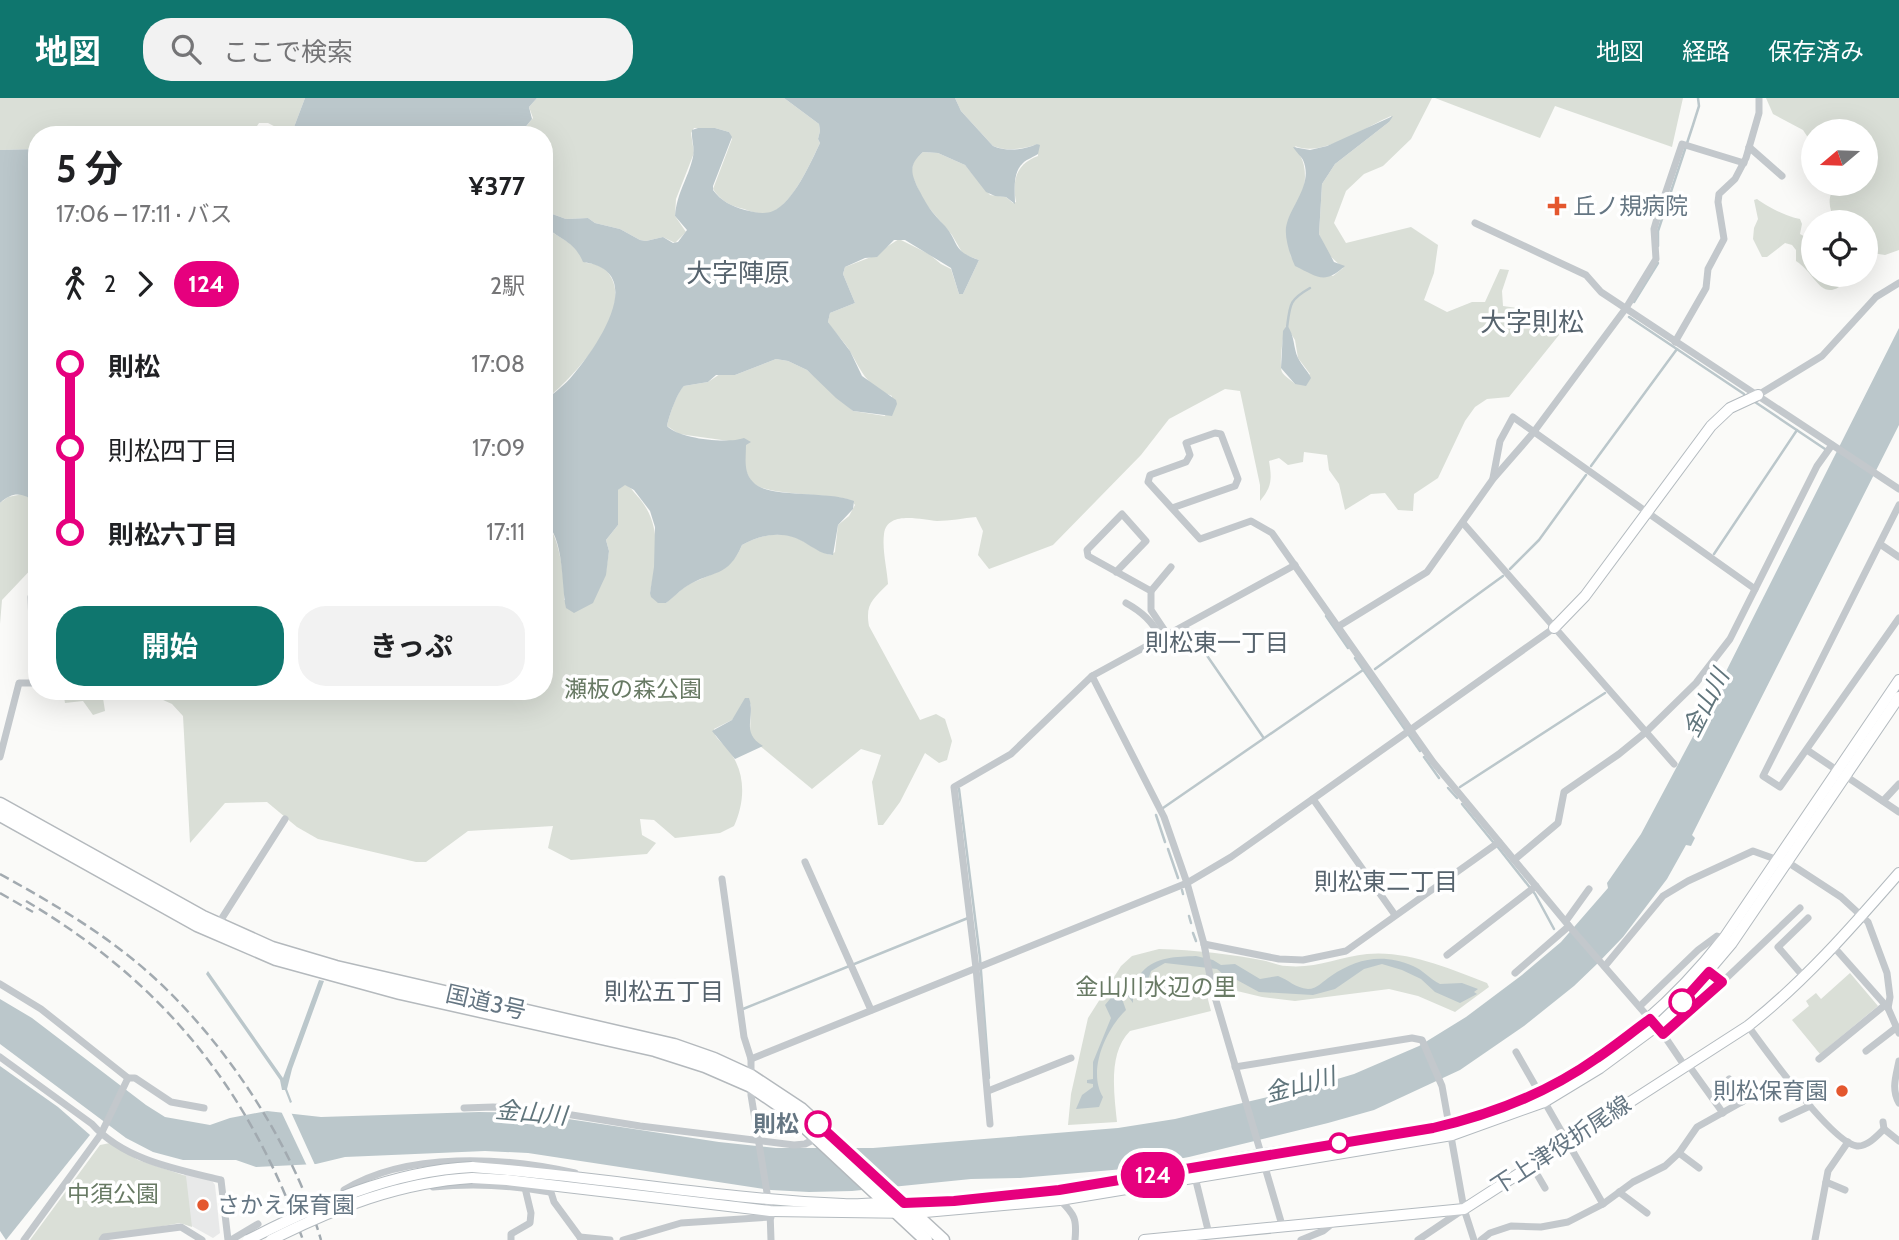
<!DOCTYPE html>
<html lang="ja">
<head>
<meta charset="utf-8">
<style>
	:root { --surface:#fff; --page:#f2f2f2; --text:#202124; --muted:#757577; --accent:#0f766e }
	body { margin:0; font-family:Cabin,"Noto Sans JP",sans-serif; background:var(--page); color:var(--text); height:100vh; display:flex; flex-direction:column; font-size:26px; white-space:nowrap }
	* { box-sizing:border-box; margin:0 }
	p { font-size:23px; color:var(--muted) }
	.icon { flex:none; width:38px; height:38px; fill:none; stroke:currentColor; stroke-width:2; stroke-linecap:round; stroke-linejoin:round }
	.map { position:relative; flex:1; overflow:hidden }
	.side { position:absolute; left:28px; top:28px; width:525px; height:574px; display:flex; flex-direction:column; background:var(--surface); border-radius:28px; box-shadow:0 7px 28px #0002 }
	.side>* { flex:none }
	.badge { padding:0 14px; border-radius:23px; font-size:24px; line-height:46px }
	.needle { width:46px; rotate:251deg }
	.tools { position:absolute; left:1801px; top:21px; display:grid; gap:14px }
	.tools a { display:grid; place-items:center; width:77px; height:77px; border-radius:50%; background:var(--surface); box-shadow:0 7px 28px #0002; font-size:35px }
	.map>.badge { position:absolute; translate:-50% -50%; box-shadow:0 0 0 4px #fff }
	.legs { display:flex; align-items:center; gap:10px; height:77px; padding:0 28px; font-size:23px }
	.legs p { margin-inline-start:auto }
	.headline { display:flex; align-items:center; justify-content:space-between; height:119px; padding:0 28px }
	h1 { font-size:38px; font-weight:700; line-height:52px }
	.cta { display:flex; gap:14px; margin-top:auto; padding:14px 28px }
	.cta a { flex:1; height:80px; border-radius:28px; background:var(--accent); color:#fff; font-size:28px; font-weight:700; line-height:80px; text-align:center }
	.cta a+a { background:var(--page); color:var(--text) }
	ul { padding:0 28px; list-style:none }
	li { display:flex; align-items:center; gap:24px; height:84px; font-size:26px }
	li i { display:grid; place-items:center; width:10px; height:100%; margin:0 9px; background:currentColor }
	li i::after { content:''; width:18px; height:18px; margin:-9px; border:5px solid; border-radius:50%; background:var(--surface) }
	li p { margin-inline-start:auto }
	li:first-child i { background:linear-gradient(#0000 50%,currentColor 0) }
	li:last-child i { background:linear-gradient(currentColor 50%,#0000 0) }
	header { display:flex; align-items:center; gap:42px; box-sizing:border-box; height:98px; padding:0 35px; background:var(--accent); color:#fff }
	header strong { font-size:33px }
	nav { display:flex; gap:38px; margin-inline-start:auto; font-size:24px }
	.search { width:490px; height:63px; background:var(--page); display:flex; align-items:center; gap:18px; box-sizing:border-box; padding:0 24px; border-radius:28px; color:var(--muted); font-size:26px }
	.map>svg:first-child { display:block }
</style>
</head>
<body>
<header>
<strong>地図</strong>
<div class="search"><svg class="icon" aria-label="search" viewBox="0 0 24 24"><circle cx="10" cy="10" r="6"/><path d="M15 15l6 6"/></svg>ここで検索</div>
<nav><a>地図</a><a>経路</a><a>保存済み</a></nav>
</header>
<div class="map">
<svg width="1899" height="1142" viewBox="0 0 1899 1142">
	<rect width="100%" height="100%" fill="#fafaf8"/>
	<path fill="#e8e9e9" d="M184 1074 209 1078 215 1087 220 1135 213 1140 188 1126Z"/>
	<g fill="#dadfd7" fill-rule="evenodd">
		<path d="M0 0H305L291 37 268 25H259L251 37H37V51L0 52Z"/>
		<path d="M537 0H784L819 26 820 33 818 41 820 45C811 63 792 109 770 115 762 117 752 114 744 111 730 108 721 103 713 91L732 41 729 34 715 30H694L691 35 694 55 676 101 675 118 686 134 675 145 663 139 646 143 640 142 620 131 595 125 588 120 566 121 544 113V37H519L533 20 529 9Z"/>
		<path d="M955 0H1432L1411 41 1383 68 1364 76 1346 93 1334 125 1346 145 1411 129 1438 147 1434 175 1424 202 1447 214 1472 204H1485L1500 171 1509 172 1502 193 1503 208 1552 215 1559 237 1509 299 1487 301 1475 309 1465 323 1438 380 1414 396 1413 413 1398 412 1385 395 1371 396 1345 412 1339 386 1329 372 1327 357 1304 354 1303 364 1288 367 1279 360 1269 363C1272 381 1272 389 1260 403V387L1240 293 1225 291 1169 321 1141 357 1053 447 989 471 978 457 983 433 976 419C964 420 950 423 937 423 922 422 887 412 884 436 882 452 887 471 888 486 873 501 865 506 869 528L920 622 936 616 945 621 952 643 947 662 939 665 925 655 900 704 883 727H878L872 684 881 657 861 651 812 691 754 643 750 635 751 606 732 622 714 631C714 640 720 642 726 649 746 672 746 701 734 728L720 735 675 740 654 722 640 721 642 737 656 745 647 756 571 762 548 750 553 728 468 733 426 764H416L318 741 297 729 267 704 225 705 190 745 183 618 172 606 143 593H544V423C560 435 565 483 564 502L594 501 606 473 609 453 606 442 618 427V392L625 386C633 391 634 395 640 401 662 428 657 463 650 495L666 505C673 499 680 492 688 487 711 475 731 474 742 447 760 437 783 432 801 442 812 448 819 454 831 457L835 454 838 427 849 418 855 407 851 402C828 395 767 398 753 385 746 378 741 354 736 344L679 336 667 328C669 318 677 294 684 288L708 284 720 276 735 277 776 261 788 263 807 272 853 313 885 318 892 298C865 288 861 271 848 250 842 241 833 233 828 224L830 215 855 205 843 176 845 169 871 159 899 141 929 156 941 166 951 171 959 196H963L979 162 963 156 952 137 924 104 911 75 914 62 923 54 938 55 965 67 990 97 1006 99 1013 105 1016 104C1012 82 1016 66 1038 58V46C1023 51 1008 54 993 48L961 13ZM1391 18 1389 24 1335 66 1322 86 1319 136 1329 157 1343 170 1333 178 1291 159C1286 128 1310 99 1304 68 1303 61 1298 54 1295 48 1322 60 1365 29 1391 18ZM1286 228 1295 242 1298 260 1310 276 1295 286C1291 282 1284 278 1282 274 1279 268 1283 234 1286 228Z"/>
		<path d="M1435 0H1683L1672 49 1555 8 1540 40Z"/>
		<path d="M1766 0H1899V152L1885 157 1866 154V124H1835C1829 109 1826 99 1837 86H1866V33H1813V47L1803 32 1773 16Z"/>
		<path d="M1757 101C1766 108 1789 120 1800 121L1802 126 1800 136 1813 143V177H1827L1830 182 1843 181 1849 177 1851 179C1821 210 1819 178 1796 163V152L1792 147 1785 145 1767 159H1762L1753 141 1754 130 1758 121 1754 102Z"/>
		<path d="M544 127 550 133 576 149 586 165C597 165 607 170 612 181 630 219 572 281 544 303Z"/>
		<path d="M23 396 37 404V465L2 502 0 526V405L8 399Z"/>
		<path d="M63 593H120L103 600 105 613 93 617 83 603 65 605Z"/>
		<path d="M1159 851C1195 852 1231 856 1266 863 1273 865 1280 868 1287 868 1314 871 1340 859 1367 856 1408 852 1450 871 1487 885L1489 889 1455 914 1418 898 1389 891 1295 903 1262 899 1212 887 1205 890 1211 913 1130 933C1108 955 1114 995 1117 1024L1068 1027 1071 996 1088 920 1121 868 1132 858Z"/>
		<path d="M1850 875 1878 908 1820 956 1792 922 1809 908 1806 903 1816 895 1821 901Z"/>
		<path d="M110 1045 138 1062 186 1078 192 1129 180 1125 101 1139 98 1142H30L100 1047Z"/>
	</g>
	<g fill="#bbc7cb">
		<path d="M305 0H537L529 9 532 21 519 37H291Z"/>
		<path d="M784 0H955L961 13 993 48C1007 54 1024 52 1037 46L1040 47 1038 56C1034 59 1027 61 1023 65 1012 75 1015 93 1015 106L1006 99 995 98 986 94 965 67 938 55 923 54C908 67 911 76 919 92 929 111 931 113 945 128 960 146 952 153 979 162L963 196H959L951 170 905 142H894L877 159 865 160 845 169 843 176 855 205 830 215 828 224 850 253 862 278 896 302 897 306 892 318 853 313 836 300 807 272 788 263 776 261 735 277H716L708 284 684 288C677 295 669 318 667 328 679 341 728 346 744 340L751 344 746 347C746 360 743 374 753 384 767 401 830 392 854 403L853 411 838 427 833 457C822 456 817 452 807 446 787 432 763 435 742 447 728 480 713 472 687 488 680 492 673 500 666 505H658L651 499 650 495 654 469 655 429 650 413 634 392 625 387 618 392V427L606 442 609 453 606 477 593 505 574 515 566 510C561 487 565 439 544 423V303C554 295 565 287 573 277 596 250 650 173 583 164 574 142 559 142 544 127V113L566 121 588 120 595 125 620 131 640 142 646 143 663 139 673 145 678 144 687 132 675 118C677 94 688 81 693 59 695 49 691 41 692 32L698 30H715L729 34 732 39 713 88V92C721 103 731 108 745 112 754 114 764 117 773 113 793 105 811 64 820 45L818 41 820 33 819 26Z"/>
		<path d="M1393 18 1389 24 1335 66 1322 86 1319 136 1334 164 1345 168C1324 187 1318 179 1295 168 1290 157 1283 137 1287 125 1293 105 1313 85 1303 62 1301 58 1296 54 1293 49L1310 52 1327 48Z"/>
		<path d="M37 51V404C22 396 15 392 0 405V52Z"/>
		<path d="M1287 227C1295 238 1293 249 1298 260 1302 268 1308 273 1311 280L1306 288 1295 286 1281 270 1283 233Z"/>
		<path d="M1899 230V327L1692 737 1695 740 1691 748 1686 747 1667 781 1623 839 1598 865 1574 888 1524 928 1460 972 1374 1012 1328 1025 1189 1059 1124 1071 1020 1080 971 1081 852 1093 809 1094 771 1092 528 1055 485 1053 345 1059 316 1066 256 1069 236 1062H183L153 1054 126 1040 0 946V901L32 920 146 1007 165 1019 210 1027 230 1020 267 1013 321 1019 479 1014 529 1015 719 1044 776 1050H873L1118 1030 1175 1021 1314 988 1354 976 1419 948 1466 919 1522 877 1561 844 1608 790 1607 785 1641 736 1699 627Z"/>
		<path d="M745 600H749C756 619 740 634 763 648L735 661 712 633 732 622Z"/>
		<path d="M1196 858 1213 862 1221 867 1235 866 1260 881 1278 878C1289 882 1295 890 1308 891 1317 891 1323 883 1331 878 1357 860 1383 855 1413 868 1423 872 1430 881 1440 886L1462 885 1478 891 1474 894 1477 896 1460 905 1435 894 1421 881 1402 872 1382 866 1364 871 1335 891 1313 897 1259 894 1237 882 1232 884 1217 871 1165 865 1151 873 1144 894 1140 896 1133 895V905L1127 897 1121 898 1126 912C1106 931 1087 973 1103 999L1099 1009 1076 1011 1082 997 1093 989V986L1087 985V982L1093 981V964L1111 920 1105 907 1119 890 1121 883 1125 881 1130 887C1137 883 1137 880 1142 874 1156 858 1177 859 1196 858Z"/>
		<path d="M208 873 283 980 319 882 324 883 292 971 287 991 292 1004 290 1005 285 992H282L280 982 206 876Z"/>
		<path d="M0 968 58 1009 90 1037 6 1142 0 1133Z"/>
	</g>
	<path fill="#fafaf8" d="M280 1011 290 1012 315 1067 307 1068Z"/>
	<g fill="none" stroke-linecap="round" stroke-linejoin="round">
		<g stroke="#bbc7cb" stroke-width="2.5">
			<path d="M1658 148V133L1693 27 1699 8 1698 0"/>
			<path d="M1634 204 1658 165"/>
			<path d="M1629 219 1744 296"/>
			<path d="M1287 230C1290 206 1289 202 1310 190"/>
			<path d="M1755 304 1825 351"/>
			<path d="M1591 368 1677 251"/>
			<path d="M1714 456 1797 332"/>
			<path d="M1510 471 1539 442 1586 377"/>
			<path d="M1326 518 1348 550"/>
			<path d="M1188 530 1263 639"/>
			<path d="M1355 560 1420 653"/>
			<path d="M1375 571 1503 478"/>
			<path d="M1424 659 1439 680"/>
			<path d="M1460 689 1605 595"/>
			<path d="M1448 690 1457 700"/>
			<path d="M959 691 980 860 989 980"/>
			<path d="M1462 706 1493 744"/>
			<path d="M1163 710 1363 572"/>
			<path d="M1156 717 1165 744"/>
			<path d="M1497 748 1535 796 1554 831"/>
			<path d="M1168 751 1178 780"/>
			<path d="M1182 792 1183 796"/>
			<path d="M1189 818 1191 825"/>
			<path d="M1193 835 1196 843"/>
			<path d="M743 911 968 820"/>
		</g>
		<defs>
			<g id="secondary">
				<path d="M1554 530 1585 498 1711 328 1730 310 1758 297"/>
				<path d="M472 1069C596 1078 718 1101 843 1106 856 1107 869 1105 883 1105 931 1104 980 1102 1029 1096 1108 1087 1186 1069 1265 1056 1349 1043 1439 1037 1518 1003 1600 968 1669 910 1724 840L1899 582"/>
				<path d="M472 1080 507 1082 770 1113 914 1115 1060 1102 1452 1037 1544 1004 1600 970 1657 928 1682 904 1732 845 1899 599"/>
				<path d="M1144 1142 1464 1111 1748 928C1804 884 1852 829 1899 775"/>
			</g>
			<g id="highway">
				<path d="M0 706 203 819 272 850 336 869 674 947 714 961 751 978 801 1011 943 1142"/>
				<path d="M0 717 197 827 276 861 400 895 655 952 705 968 751 988 789 1014 926 1142"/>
			</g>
		</defs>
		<use href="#secondary" stroke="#b3babf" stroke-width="12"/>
		<use href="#highway" stroke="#b4b9bd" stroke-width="15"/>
		<g stroke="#c3c8cc" stroke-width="7">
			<path d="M1749 49 1782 78"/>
			<path d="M1475 125 1586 177 1601 194 1899 391"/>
			<path d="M1675 244 1706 190 1708 171 1724 141 1718 104 1719 96 1735 81 1746 60 1759 15V0"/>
			<path d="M1758 297 1822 258 1876 199 1899 185"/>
			<path d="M1493 380 1500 343 1513 319 1755 491"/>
			<path d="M1899 407 1763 678 1780 689 1899 520"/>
			<path d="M1172 410 1235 388 1238 381 1221 336 1215 335 1186 345 1190 357 1186 364 1150 377 1148 384 1200 441 1251 423 1272 435 1433 664 1569 828 1663 936 1684 967"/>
			<path d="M1463 425 1674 666"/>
			<path d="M1880 446 1899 459"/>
			<path d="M1116 474 1146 443 1122 416 1087 452 1088 458 1151 493V512L1167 536"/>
			<path d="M1151 493 1171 469"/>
			<path d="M1126 505C1142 514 1152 523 1161 540"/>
			<path d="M1339 528 1427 474 1493 381 1533 335 1626 210 1656 161 1654 131 1658 117 1682 46 1744 65"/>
			<path d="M1092 578 1164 719 1187 785 1204 846 1212 889 1282 1127"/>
			<path d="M1807 652 1899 714"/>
			<path d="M0 659 19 585H34L31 499"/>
			<path d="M1313 701 1395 817"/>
			<path d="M1883 703 1899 686"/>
			<path d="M1514 762 1558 725 1564 694 1619 656 1646 634 1696 585 1730 541 1817 368 1832 347"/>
			<path d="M805 764 871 912"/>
			<path d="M722 781 744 939 751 961V997L770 1113 771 1142"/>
			<path d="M1566 823 1589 791"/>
			<path d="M217 828 285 721"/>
			<path d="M1204 846 1279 861 1303 862 1346 853 1499 744"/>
			<path d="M1833 848 1888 910 1899 935"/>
			<path d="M1447 857 1536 788"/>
			<path d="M1605 868 1663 798 1688 783 1753 753 1792 767 1841 799 1868 824 1887 875 1890 899 1888 910"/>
			<path d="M1515 875 1569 828"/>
			<path d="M1803 878 1778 849 1808 820"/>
			<path d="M0 886 41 911 128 980H135L171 1004 204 1010"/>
			<path d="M1640 908 1698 852 1717 838 1724 840"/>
			<path d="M1748 928C1764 950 1832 1045 1857 1048 1867 1049 1877 1038 1884 1031L1883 1024"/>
			<path d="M1663 936 1716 890 1800 810"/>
			<path d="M1866 953 1897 929"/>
			<path d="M1516 954 1603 1106"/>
			<path d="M0 959 92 1026C124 1062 176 1071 221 1082L228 1142"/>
			<path d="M751 961 1187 785 1231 759 1554 530"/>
			<path d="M1819 961 1885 907"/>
			<path d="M1899 963C1896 978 1891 991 1899 1005"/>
			<path d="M1687 965 1723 1015"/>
			<path d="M1235 969 1412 940 1422 942 1442 988 1464 1111 1474 1142"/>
			<path d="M1729 981 1742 1004"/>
			<path d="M988 993 1071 960"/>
			<path d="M464 1010 493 1009 541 1012 640 1028 794 1047 805 1046 817 1040"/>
			<path d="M1782 1021 1810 1008"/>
			<path d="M990 1026 976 870 954 689 1011 656 1092 578 1295 467"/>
			<path d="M1884 1031 1899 1043"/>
			<path d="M1679 1055 1699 1070"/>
			<path d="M1531 1066 1545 1090"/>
			<path d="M1195 1079 1209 1136"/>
			<path d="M1826 1084 1845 1092"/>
			<path d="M433 1089C472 1085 511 1087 550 1094"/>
			<path d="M550 1091 554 1104 582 1142"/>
			<path d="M1619 1094 1647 1115"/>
			<path d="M1060 1102C1075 1117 1077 1121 1075 1142"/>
			<path d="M353 1106 347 1107 344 1092C407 1053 505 1059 575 1075"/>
			<path d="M580 1139 610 1142"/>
			<path d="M24 1142 101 1036 128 980"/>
			<path d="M102 1142 104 1139 181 1129 202 1142"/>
			<path d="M231 1142 258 1126"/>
			<path d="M511 1142V1136L530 1125 531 1115 525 1090"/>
			<path d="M623 1142 681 1125 771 1119"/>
			<path d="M1301 1142 1323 1133 1334 1124"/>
			<path d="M1418 1142 1461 1113"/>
			<path d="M1481 1142 1490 1135 1511 1128 1541 1129 1568 1124 1603 1106 1633 1084 1665 1068 1679 1055 1697 1029 1772 987 1789 984"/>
			<path d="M1815 1142 1828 1073 1848 1044"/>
		</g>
		<use href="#secondary" stroke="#fff" stroke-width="10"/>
		<use href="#highway" stroke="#fff" stroke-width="12"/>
		<g stroke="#a2aab0" stroke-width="2.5" stroke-dasharray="10 5" stroke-linecap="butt">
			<path d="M0 776C45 801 90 827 130 859 214 926 291 1039 321 1142"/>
			<path d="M0 795 33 814"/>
			<path d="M26 803C165 886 248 990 303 1142"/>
		</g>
		<defs>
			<g id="secondary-bridge">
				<path d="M248 1142C319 1106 391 1073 472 1069"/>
				<path d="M271 1142C334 1110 401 1084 472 1080"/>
			</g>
		</defs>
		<use href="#secondary-bridge" stroke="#b3babf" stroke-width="12" stroke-linecap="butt"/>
		<use href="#secondary-bridge" stroke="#fff" stroke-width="10"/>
	</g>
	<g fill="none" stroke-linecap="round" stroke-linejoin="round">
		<defs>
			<path id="line-1" d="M818 1026 904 1105 954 1103 1059 1092 1433 1030C1490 1017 1549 994 1597 960 1615 948 1632 934 1650 921L1663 936 1722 884 1709 874 1682 904"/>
		</defs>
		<use href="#line-1" stroke="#fff" stroke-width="16"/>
		<use href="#line-1" stroke="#e6007e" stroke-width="10"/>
	</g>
	<g fill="#e4572e" stroke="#fff" stroke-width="2.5">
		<path d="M1553.5 97.5h7v7h7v7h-7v7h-7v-7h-7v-7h7z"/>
		<circle cx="1842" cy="993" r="7"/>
		<circle cx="203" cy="1107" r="7"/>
	</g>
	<g fill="#fff" stroke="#e6007e" stroke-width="3.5">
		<circle cx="1682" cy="904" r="12"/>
		<circle cx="818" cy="1026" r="12"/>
		<circle cx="1339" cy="1045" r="9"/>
	</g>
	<g text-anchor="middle" stroke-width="7" stroke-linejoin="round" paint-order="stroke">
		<g font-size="23" fill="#657683" stroke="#fff" text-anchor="start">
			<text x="1573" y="116">丘ノ規病院</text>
			<text x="1828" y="1001" text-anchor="end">則松保育園</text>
			<text x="217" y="1115">さかえ保育園</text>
		</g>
		<g font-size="23" fill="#687a64" stroke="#fff">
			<text x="633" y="599">瀬板の森公園</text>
			<text x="1156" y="897">金山川水辺の里</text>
			<text x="113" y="1104">中須公園</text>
		</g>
		<g font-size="23" fill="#657683" stroke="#fff">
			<text transform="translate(486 904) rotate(13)" y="8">国道3号</text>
			<text transform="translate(1561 1047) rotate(-33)" y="8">下上津役折尾線</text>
		</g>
		<g font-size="23" font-weight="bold" fill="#657683" stroke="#fff" text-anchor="end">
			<text x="799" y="1034">則松</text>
		</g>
		<g font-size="24" fill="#57646e" stroke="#fff">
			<text x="1217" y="553">則松東一丁目</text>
			<text x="1386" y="792">則松東二丁目</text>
			<text x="664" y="902">則松五丁目</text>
		</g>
		<g font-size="24" font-style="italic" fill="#60757c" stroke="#fff">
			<text transform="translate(1706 605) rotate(-63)" y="8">金山川</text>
			<text transform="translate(1300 987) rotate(-15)" y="8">金山川</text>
			<text transform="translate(531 1015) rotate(5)" y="8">金山川</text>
		</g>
		<g font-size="26" fill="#57646e" stroke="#fff">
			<text x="738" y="184">大字陣原</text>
			<text x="1532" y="233">大字則松</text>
		</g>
	</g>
</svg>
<div class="tools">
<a><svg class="needle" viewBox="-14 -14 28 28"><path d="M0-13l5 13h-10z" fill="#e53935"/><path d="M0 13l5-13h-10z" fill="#757577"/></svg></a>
<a><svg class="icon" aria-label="locate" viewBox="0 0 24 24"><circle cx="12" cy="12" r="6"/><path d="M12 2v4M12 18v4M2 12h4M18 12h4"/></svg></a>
</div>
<b class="badge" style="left:1153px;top:1077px;background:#e6007e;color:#fff">124</b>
<section class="side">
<div class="headline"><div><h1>5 分</h1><p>17:06 – 17:11 · バス</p></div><b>¥377</b></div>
<div class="legs"><svg class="icon" aria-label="walk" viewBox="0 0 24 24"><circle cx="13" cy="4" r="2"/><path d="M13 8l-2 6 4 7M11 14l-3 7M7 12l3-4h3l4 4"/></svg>2<svg class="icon" aria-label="forward" viewBox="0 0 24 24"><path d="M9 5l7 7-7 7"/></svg><b class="badge" style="background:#e6007e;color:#fff">124</b><p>2駅</p></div>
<ul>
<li><i style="color:#e6007e"></i><b>則松</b><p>17:08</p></li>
<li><i style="color:#e6007e"></i><span>則松四丁目</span><p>17:09</p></li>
<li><i style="color:#e6007e"></i><b>則松六丁目</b><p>17:11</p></li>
</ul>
<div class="cta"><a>開始</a><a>きっぷ</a></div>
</section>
</div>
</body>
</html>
